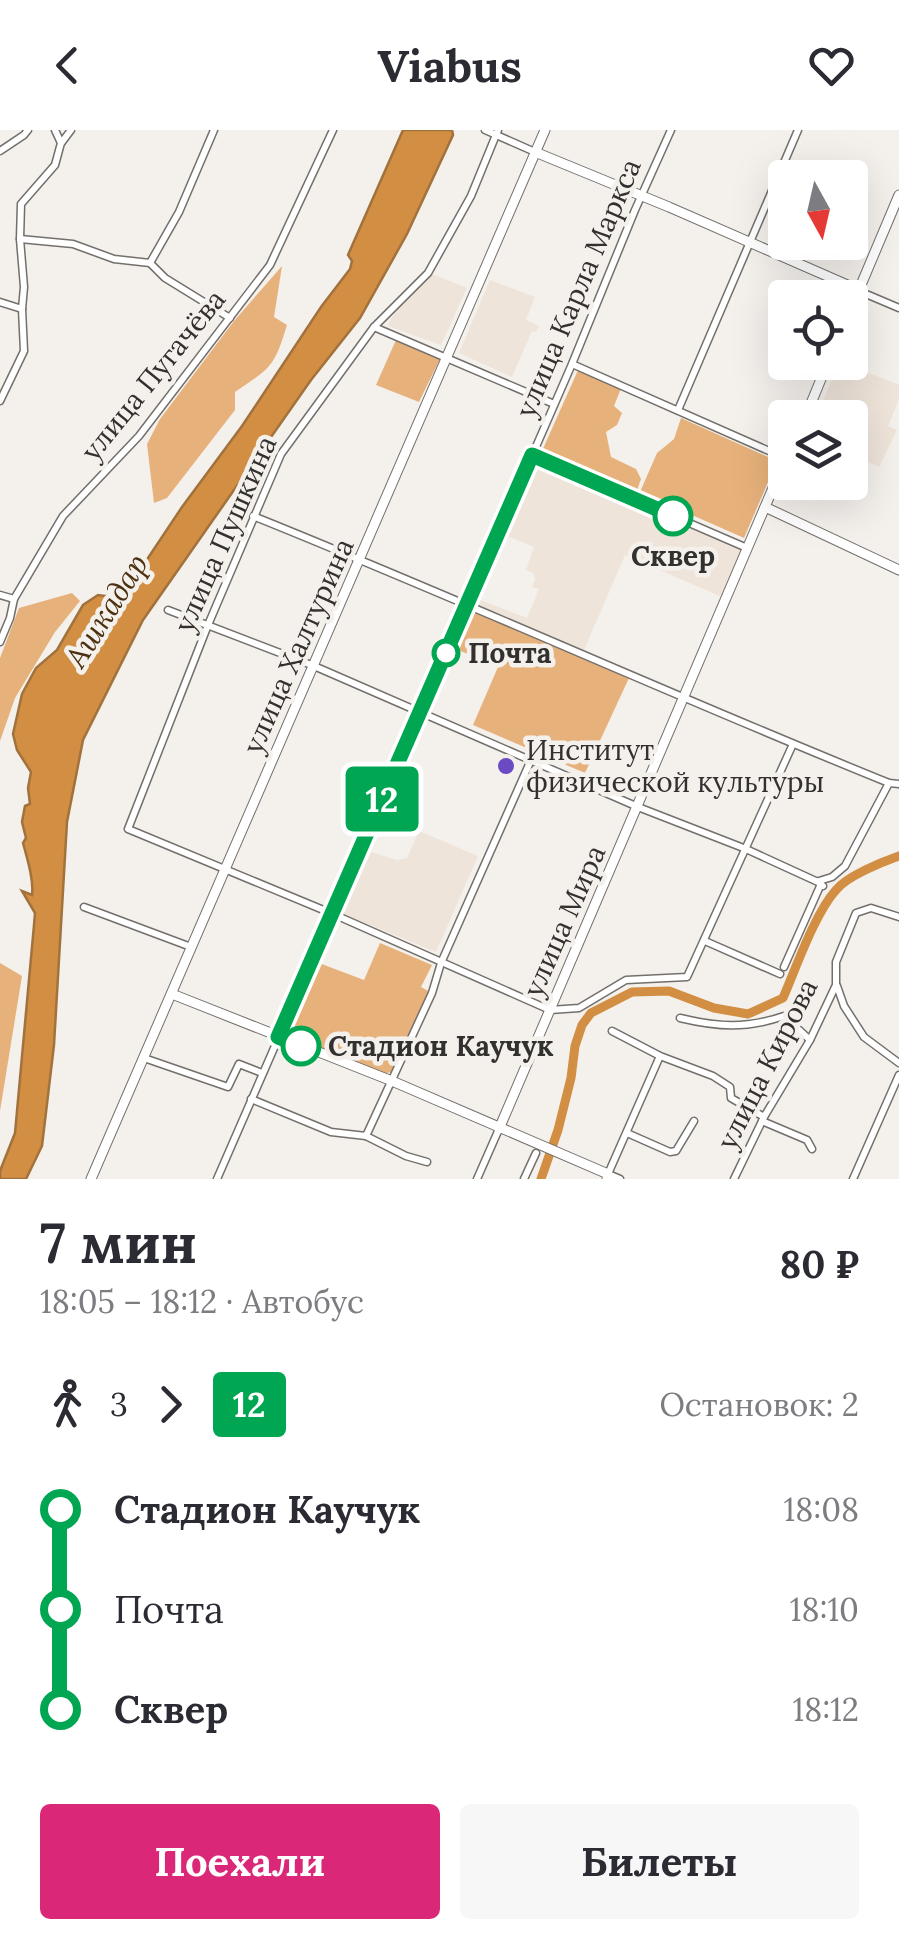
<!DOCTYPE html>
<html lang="ru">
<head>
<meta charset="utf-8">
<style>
	:root { --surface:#fff; --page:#f7f7f7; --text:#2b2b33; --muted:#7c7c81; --accent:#db2777 }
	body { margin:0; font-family:Lora,serif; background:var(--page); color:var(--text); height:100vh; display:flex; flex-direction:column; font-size:38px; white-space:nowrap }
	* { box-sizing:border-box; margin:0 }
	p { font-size:32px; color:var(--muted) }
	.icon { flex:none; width:55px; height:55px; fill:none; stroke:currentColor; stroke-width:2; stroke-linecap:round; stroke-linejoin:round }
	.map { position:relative; height:1049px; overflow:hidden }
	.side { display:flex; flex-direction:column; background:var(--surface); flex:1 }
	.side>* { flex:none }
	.badge { padding:0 20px; border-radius:8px; font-size:35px; line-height:65px }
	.needle { width:65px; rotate:172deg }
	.fabs { position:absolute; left:768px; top:30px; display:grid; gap:20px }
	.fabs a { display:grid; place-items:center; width:100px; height:100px; border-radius:10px; background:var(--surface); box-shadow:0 10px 40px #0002; font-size:50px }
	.map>.badge { position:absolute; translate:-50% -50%; box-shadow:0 0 0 5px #fff }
	.legs { display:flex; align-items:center; gap:15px; height:110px; padding:0 40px; font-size:32px }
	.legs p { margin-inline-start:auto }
	.headline { display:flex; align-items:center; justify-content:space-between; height:170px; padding:0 40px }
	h1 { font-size:55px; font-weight:700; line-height:75px }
	.action { display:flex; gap:20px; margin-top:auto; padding:20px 40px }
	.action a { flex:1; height:115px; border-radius:10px; background:var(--accent); color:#fff; font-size:40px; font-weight:700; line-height:115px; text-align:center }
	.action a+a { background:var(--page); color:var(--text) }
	ul { padding:0 40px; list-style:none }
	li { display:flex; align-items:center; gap:35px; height:100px; font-size:38px }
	li i { display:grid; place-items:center; width:15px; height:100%; margin:0 12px; background:currentColor }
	li i::after { content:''; width:25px; height:25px; margin:-12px; border:8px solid; border-radius:50%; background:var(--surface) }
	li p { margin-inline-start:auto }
	li:first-child i { background:linear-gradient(#0000 50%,currentColor 0) }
	li:last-child i { background:linear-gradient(currentColor 50%,#0000 0) }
	header { display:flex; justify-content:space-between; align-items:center; height:130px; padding:0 40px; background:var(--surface); font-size:45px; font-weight:700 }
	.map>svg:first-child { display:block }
</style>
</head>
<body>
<header><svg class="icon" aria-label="back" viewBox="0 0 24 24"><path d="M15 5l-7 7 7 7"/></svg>Viabus<svg class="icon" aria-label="heart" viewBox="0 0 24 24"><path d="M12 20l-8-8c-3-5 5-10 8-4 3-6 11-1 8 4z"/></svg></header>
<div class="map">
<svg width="899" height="1049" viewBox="0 0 899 1049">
	<rect width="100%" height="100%" fill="#f4f0ec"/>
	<g fill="#eee4da" fill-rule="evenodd">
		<path d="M432 144 467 158 441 215 388 196 391 188 409 167Z"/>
		<path d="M490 150 535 167 526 190 539 196 536 202 532 201 512 247 459 223Z"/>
		<path d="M839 233H844L899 255V269L888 296 897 300 879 337 854 325 856 319 851 318 850 319V288L816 287Z"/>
		<path d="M536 330 743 421 722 467 625 425 584 520 472 473ZM505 405 534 417 526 440 533 443 535 449 532 457 539 459 527 488 478 469Z"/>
		<path d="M419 701 478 726 436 822 341 783 365 720 397 730 407 728Z"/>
	</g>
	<g fill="#e7b17b">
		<path d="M282 136 274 187 287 195C274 237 272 237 235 262V280L167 368 154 373 147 314 160 289 234 191Z"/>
		<path d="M396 210 440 229 419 272 376 255Z"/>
		<path d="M579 238 622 256 614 276 622 283 617 295 606 302 611 327 636 339 641 349 636 363 542 321Z"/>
		<path d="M681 288 777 331 744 408 640 362 657 323 674 309Z"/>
		<path d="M72 463 80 471 55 502 15 568 0 611V528L19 478Z"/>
		<path d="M472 481 629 548 585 643 473 595 498 537 456 519Z"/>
		<path d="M380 813 432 835 421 857 430 862 395 941 384 944 288 905 319 833 364 850Z"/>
		<path d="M0 833 22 846 0 981Z"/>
	</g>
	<path fill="#d28e42" stroke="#a2723d" stroke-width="2.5" d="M403 0H452L453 5 407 104 360 188 311 250 143 490 83 610 67 692 54 915 42 1016 26 1049H0V1041L15 1003 34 795 35 783 22 761 32 765C34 750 27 728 23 713L26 708 22 692 25 676 30 674 28 658 31 642 17 620 13 604 22 564 36 538 57 520 83 475 98 465 105 466 120 463 146 431 182 377 242 296 321 177 350 139 352 131 348 125Z"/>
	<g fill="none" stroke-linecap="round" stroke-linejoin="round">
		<path stroke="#d28e42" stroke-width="9" d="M541 1049 558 1000 571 948 575 916 582 895 591 883 632 862 669 861 714 878 748 884 783 868C796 838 815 783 836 760 847 746 882 732 899 726"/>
		<defs>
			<g id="minor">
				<path d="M485 0 535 22"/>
				<path d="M498 0 471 66 428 143 374 197 281 324 208 495 128 699 333 784 550 880 579 878 626 850 687 847 793 614"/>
				<path d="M62 12 71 0"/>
				<path d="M0 21 24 5 28 0"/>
				<path d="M20 109 73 114 114 129 150 133 165 148 230 188"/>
				<path d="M150 133 179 82 214 0"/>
				<path d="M859 161 899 178"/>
				<path d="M0 172 22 179"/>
				<path d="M374 197 554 274"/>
				<path d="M572 234 785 328"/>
				<path d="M0 271 24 221 22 179 24 157 20 109 21 74 55 35 61 13 55 0"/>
				<path d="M678 280 798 0"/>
				<path d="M532 325 747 418"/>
				<path d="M253 386C467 472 676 567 889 653L899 654"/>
				<path d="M0 465 14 469"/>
				<path d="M168 480 314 536 638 677 746 719 818 752 823 756"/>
				<path d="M0 512 10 488 14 469 63 386 139 306 270 135 333 0"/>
				<path d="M819 751 832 747 845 736 889 653"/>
				<path d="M84 777 191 817"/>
				<path d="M705 811 780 844"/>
				<path d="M784 837 821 754"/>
				<path d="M837 856 844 876 864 907 899 933"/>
				<path d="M680 888C718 897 746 899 784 886L810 910"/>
				<path d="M612 901 660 926 713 946 730 957 731 968 764 987"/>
				<path d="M144 928 228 957 239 934 262 943"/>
				<path d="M251 969 331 1002 366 1006 432 863 441 833 531 630"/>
				<path d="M762 991 807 1010 812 1019"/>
				<path d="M627 1003 670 1022 676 1021 694 991"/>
				<path d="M366 1006 406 1026 427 1032"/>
				<path d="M217 1049 572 234 635 80 671 0"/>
				<path d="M477 1049 499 999"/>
				<path d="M524 1049 536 1023"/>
				<path d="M620 1049 608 1044 660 926"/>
				<path d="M734 1049 764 987 810 910 836 855V832L856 783 871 778 899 787"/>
				<path d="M853 1049 899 945"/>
			</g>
			<g id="major">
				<path d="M535 22 669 77 859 160"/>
				<path d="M850 181 899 65"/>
				<path d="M805 288 828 232"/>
				<path d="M765 377 899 440"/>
				<path d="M172 864 392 951 608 1044 607 1049"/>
				<path d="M499 999 785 330"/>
				<path d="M91 1049 545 0"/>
			</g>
		</defs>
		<use href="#minor" stroke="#73706c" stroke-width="9"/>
		<use href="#major" stroke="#73706c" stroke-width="11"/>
		<use href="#minor" stroke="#fff" stroke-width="6"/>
		<use href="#major" stroke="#fff" stroke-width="9"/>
	</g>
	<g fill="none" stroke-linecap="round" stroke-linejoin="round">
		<defs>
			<path id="line-1" d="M301 916 278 907 532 325 673 386"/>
		</defs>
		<use href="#line-1" stroke="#fff" stroke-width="22"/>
		<use href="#line-1" stroke="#00a651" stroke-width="15"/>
	</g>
	<g fill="#fff" stroke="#00a651" stroke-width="5">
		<circle cx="673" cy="386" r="18"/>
		<circle cx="446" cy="523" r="12"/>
		<circle cx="301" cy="916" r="18"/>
	</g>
	<circle fill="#6b4ac3" stroke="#f4f0ec" stroke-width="4" cx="506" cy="636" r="10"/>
	<g text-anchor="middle" stroke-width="9" stroke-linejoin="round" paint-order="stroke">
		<g font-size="28" fill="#333130" stroke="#f4f0ec">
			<text transform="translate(578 158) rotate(-67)" y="10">улица Карла Маркса</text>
			<text transform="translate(153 245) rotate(-51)" y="10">улица Пугачёва</text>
			<text transform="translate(225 404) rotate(-66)" y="10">улица Пушкина</text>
			<text transform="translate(298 516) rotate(-66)" y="10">улица Халтурина</text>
			<text transform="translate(564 791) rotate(-66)" y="10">улица Мира</text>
			<text transform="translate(767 934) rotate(-63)" y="10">улица Кирова</text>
		</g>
		<g font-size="28" font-weight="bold" fill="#333130" stroke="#f4f0ec" text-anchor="start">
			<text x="673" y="436" text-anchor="middle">Сквер</text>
			<text x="468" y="533">Почта</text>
			<text x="328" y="926">Стадион Каучук</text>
		</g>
		<g font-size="28" fill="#333130" stroke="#f4f0ec" text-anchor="start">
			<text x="526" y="630">Институт<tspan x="526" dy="32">физической культуры</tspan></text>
		</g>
		<g font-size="30" font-style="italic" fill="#4c3010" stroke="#f4f0ec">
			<text transform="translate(107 481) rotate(-58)" y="10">Ашкадар</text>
		</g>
	</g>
</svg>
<div class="fabs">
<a><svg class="needle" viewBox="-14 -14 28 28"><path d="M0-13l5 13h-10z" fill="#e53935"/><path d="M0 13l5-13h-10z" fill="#7c7c81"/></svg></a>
<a><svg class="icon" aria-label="locate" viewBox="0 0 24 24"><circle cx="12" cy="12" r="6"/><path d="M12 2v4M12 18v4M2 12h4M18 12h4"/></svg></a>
<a><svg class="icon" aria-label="layers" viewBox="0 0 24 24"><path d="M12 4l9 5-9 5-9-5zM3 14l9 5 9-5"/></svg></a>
</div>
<b class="badge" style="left:382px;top:669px;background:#00a651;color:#fff">12</b>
</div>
<section class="side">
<div class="headline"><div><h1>7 мин</h1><p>18:05 – 18:12 · Автобус</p></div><b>80 ₽</b></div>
<div class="legs"><svg class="icon" aria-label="walk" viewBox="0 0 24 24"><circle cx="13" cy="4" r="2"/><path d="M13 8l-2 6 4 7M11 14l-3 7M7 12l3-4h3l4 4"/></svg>3<svg class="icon" aria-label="forward" viewBox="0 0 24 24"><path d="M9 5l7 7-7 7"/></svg><b class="badge" style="background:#00a651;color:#fff">12</b><p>Остановок: 2</p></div>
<ul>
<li><i style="color:#00a651"></i><b>Стадион Каучук</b><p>18:08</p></li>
<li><i style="color:#00a651"></i><span>Почта</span><p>18:10</p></li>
<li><i style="color:#00a651"></i><b>Сквер</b><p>18:12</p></li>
</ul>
<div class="action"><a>Поехали</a><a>Билеты</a></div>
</section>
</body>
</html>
